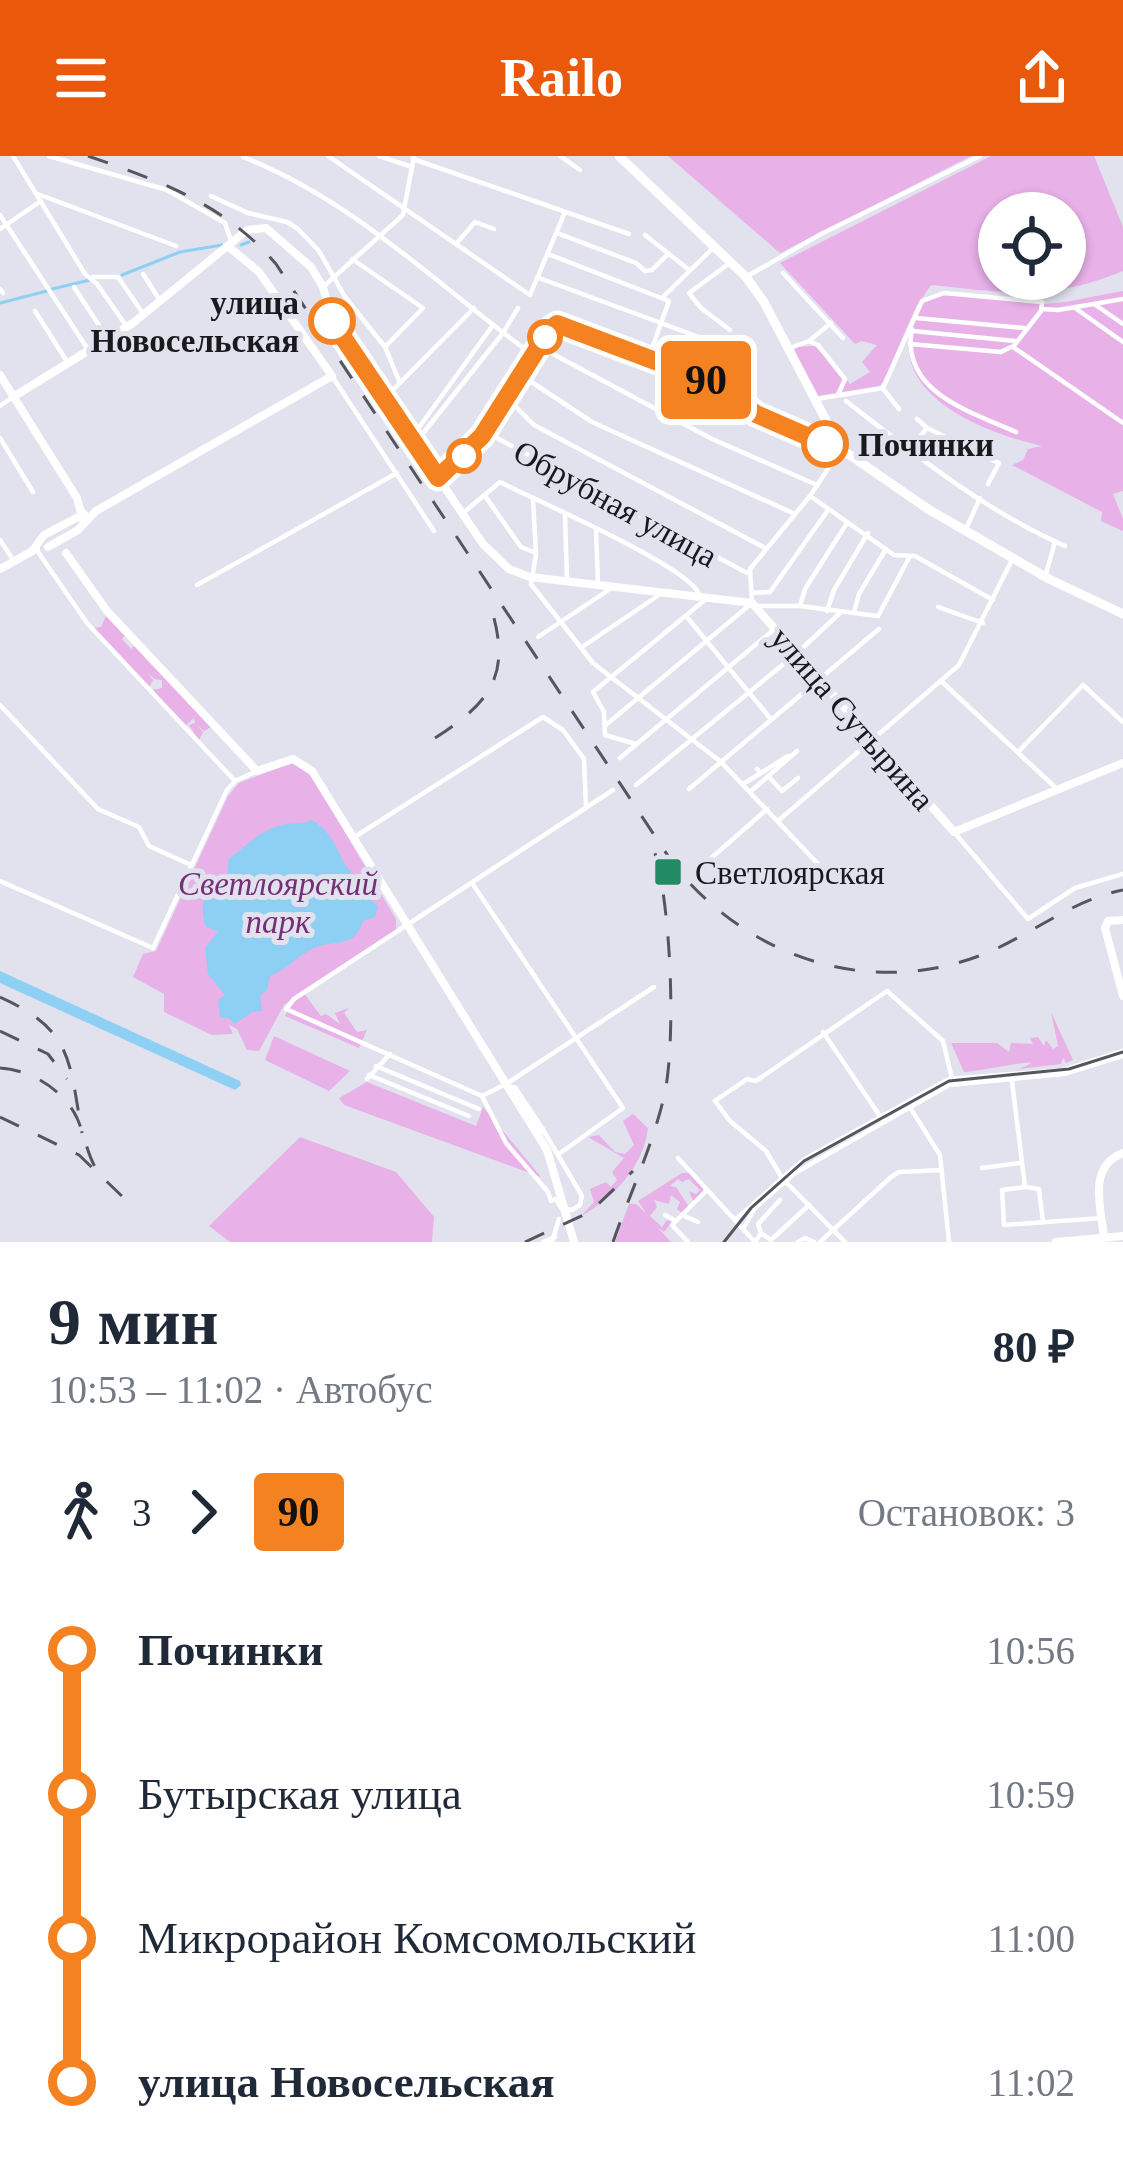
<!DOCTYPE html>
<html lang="ru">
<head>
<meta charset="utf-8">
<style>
	:root { --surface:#fff; --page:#f2f2f3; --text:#1f2937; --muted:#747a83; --accent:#ea580c }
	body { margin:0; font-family:"Times New Roman",serif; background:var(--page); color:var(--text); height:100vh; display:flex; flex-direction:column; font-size:45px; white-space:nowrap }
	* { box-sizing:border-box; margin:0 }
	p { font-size:39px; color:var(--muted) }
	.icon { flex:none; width:66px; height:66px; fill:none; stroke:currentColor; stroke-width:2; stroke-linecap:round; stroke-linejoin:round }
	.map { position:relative; height:1086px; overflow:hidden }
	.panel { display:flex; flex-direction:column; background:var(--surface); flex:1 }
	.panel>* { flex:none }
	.badge { padding:0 24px; border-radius:9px; font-size:42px; line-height:78px }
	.controls { position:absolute; left:978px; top:36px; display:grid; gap:24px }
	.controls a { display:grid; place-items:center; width:108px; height:108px; border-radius:50%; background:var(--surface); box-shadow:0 3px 9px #0004; font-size:60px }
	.map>.badge { position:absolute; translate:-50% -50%; box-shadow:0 0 0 6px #fff }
	.legs { display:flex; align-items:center; gap:18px; height:132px; padding:0 48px; font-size:39px }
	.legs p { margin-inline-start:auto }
	.headline { display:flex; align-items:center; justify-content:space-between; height:204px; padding:0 48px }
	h1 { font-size:66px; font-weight:800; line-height:90px }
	ul { padding:0 48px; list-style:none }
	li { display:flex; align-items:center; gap:42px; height:144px; font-size:45px }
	li i { display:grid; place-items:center; width:18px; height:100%; margin:0 15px; background:currentColor }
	li i::after { content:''; width:30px; height:30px; margin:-15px; border:9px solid; border-radius:50%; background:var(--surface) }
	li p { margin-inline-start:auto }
	li:first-child i { background:linear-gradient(#0000 50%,currentColor 0) }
	li:last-child i { background:linear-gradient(currentColor 50%,#0000 0) }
	header { display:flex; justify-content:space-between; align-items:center; height:156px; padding:0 48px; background:var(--accent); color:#fff; font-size:54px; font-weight:800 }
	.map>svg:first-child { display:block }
</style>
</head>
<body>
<header><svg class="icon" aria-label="menu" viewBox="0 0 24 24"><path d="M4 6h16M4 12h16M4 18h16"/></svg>Railo<svg class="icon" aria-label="share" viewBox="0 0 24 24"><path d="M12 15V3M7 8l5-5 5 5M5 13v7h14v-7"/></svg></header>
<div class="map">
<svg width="1123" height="1086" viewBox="0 0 1123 1086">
	<rect width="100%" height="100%" fill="#e1e2ed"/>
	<g fill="#e8b1e8" fill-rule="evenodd">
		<path d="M668 0H971L780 97Z"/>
		<path d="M991 0H1094L1123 71V115C1050 145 1006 137 931 129L916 151 883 226 879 230 817 240 794 196 796 191 815 190 850 228 870 216 862 206 877 189 861 185 855 188 780 107ZM999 57H1065V123H999Z"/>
		<path d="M1123 135V335L1113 338 1123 363V375L1101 365 1102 356 1012 309 1023 304 1028 293 1042 290C989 278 893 243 911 173 914 159 921 142 938 139 966 133 1010 147 1040 148 1067 148 1096 139 1123 135Z"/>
		<path d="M106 460 125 480 122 483 131 493 134 490 211 571 204 575 198 570 203 576 199 584 189 569 195 567 194 562 186 569 152 534 162 532V524L154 523 147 516 153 524 149 531 94 472 101 471Z"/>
		<path d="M291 607 307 612 396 763V775L303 836 321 860 326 858 340 868 335 857 349 852 344 857 357 876 367 874 359 892 285 860 294 842 284 849 259 895 247 894 237 873 229 869 233 878 212 879 164 856V838L133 821 143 798 156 795 228 640 239 627Z"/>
		<path d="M1051 856 1073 904 1066 907 1063 902 1061 908 1019 913 1032 907C1023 905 981 915 964 916L951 887H997L1009 896 1011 887 1033 888 1030 882 1038 881 1044 890 1046 884 1053 893 1058 890Z"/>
		<path d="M274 880 350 915 329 935 265 904Z"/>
		<path d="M367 926 476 970 483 951 541 1021 344 949 339 942Z"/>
		<path d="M633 958 648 972C644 1009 614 1042 581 1060L594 1046 590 1033 606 1026 611 1031 617 1024 612 1016 624 1002 588 981 599 979 615 996 625 998 634 989 623 965Z"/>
		<path d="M300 981 396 1016 434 1061 432 1086H230L209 1070Z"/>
		<path d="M682 1017H689L703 1032V1038L693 1045 689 1035 696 1038 700 1034 689 1023 682 1026 678 1023 670 1030 676 1031 689 1051 682 1057 677 1053 680 1046 671 1039 669 1048 654 1044 657 1051 650 1060 662 1071 667 1064 672 1066 664 1076 657 1071 671 1086H615L629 1048H636L646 1057 638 1045Z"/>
	</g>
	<g fill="#8ecff4">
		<path d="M312 664C345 685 333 709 367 729L368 741 378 750 375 761 363 765C355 793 335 783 314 792 298 799 287 814 270 820L267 834 260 840 262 855 252 856 235 868 228 862 220 861 218 844 225 839 208 818 205 792 218 775 206 771C198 746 204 735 227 722L229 702C246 691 261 673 282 669 293 666 300 669 312 664Z"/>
		<path d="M0 815 240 925 241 929 235 934 0 827Z"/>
	</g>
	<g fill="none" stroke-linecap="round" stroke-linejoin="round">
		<g stroke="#8ecff4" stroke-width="3">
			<path d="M241 89 249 86"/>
			<path d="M122 119 180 96 222 89"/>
			<path d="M52 133 90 124"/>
			<path d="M0 147 47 135"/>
		</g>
		<g stroke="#fff" stroke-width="4.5">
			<path d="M13 0 85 118 97 128 127 171"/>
			<path d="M49 0 167 34 225 67 232 88"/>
			<path d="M328 0 530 139 565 56"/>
			<path d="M379 0 412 11"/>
			<path d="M560 0 580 14"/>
			<path d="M243 1C354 44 438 130 533 199"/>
			<path d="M413 3 629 78"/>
			<path d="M35 37 176 90"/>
			<path d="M211 40 248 57 287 66 298 73 319 95 345 141 385 191 400 227"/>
			<path d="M0 59 89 195"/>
			<path d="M0 73 41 45"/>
			<path d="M557 77 636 107 645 115 652 114 668 98"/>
			<path d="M645 79 688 113"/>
			<path d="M456 88 475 66 494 73"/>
			<path d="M548 98 669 145 649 201"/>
			<path d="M352 103 423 152 385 191"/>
			<path d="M727 109 689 137 701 152 730 174"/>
			<path d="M783 117 843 182"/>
			<path d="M143 118 161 146"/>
			<path d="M93 121H118L144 159"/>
			<path d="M746 121 821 78 980 0"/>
			<path d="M539 122 753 201"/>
			<path d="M74 131 108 183"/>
			<path d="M323 131 403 59 414 0"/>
			<path d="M0 133 3 137"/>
			<path d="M662 142 714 91"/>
			<path d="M1094 148 1123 168"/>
			<path d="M1075 152 1123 186"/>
			<path d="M1042 153 1058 154 1123 143"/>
			<path d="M35 155 68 207"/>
			<path d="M916 162 1024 172"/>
			<path d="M912 173C900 236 971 256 1016 276"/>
			<path d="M913 175 1015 185"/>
			<path d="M809 185 818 189 845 223 838 239"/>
			<path d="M910 188 1001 196 1011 191"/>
			<path d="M538 190 712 283 817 329"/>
			<path d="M790 192 809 185 831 167"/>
			<path d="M521 219 592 266 795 358"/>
			<path d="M332 220 434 375"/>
			<path d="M884 234 899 253"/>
			<path d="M385 242 474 152"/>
			<path d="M508 243 534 269 767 393"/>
			<path d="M817 243 883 232 922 145 944 137 1042 146 1041 155 1013 191 1123 267"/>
			<path d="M846 245C914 298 985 355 1065 390"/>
			<path d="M0 250 13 241"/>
			<path d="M917 263 927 272 999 307 988 328"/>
			<path d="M489 269 495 281 747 417"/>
			<path d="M420 270 493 169"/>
			<path d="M0 282 33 336"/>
			<path d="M416 286 503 177 518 152"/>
			<path d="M909 294 927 272"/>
			<path d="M485 340 521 391 536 397"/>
			<path d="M810 340 894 399 915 400 993 444"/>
			<path d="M533 343 536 399 531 428 593 507 721 606 820 710"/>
			<path d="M463 357 500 326C535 344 688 410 699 438"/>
			<path d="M565 359 567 425"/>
			<path d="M596 374 598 428"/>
			<path d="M965 375 980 342"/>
			<path d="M0 384 14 405"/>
			<path d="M36 393 87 467 235 625"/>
			<path d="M1045 421 1055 386"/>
			<path d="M197 429 397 317"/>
			<path d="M753 437 770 436 828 354"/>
			<path d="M756 450H800L878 460 910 400"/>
			<path d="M800 450 805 433 847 367"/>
			<path d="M938 451 983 467"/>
			<path d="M827 455 834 434 868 377"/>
			<path d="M854 456 859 438 886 393"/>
			<path d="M686 460 770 562"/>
			<path d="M538 481 613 431"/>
			<path d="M582 491 662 437"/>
			<path d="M941 525 1057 633"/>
			<path d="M0 549 98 653 139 671 149 690 191 709"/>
			<path d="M607 568 752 447 750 413 810 340 841 293"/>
			<path d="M636 588 605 579 604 556 593 536 706 443"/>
			<path d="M1018 596 1083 529 1123 566"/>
			<path d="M620 602 772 475"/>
			<path d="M757 613 761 617 788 600"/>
			<path d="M768 620 782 635 798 622"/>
			<path d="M743 628 761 617"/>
			<path d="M636 629 797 497 840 457"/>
			<path d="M689 633 879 473"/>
			<path d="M750 636 797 595"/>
			<path d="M778 665 959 509 1011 406"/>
			<path d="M954 676 1028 763 1075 732 1123 718"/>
			<path d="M353 682 543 561 563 574 584 603 586 652"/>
			<path d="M709 704 767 653"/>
			<path d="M0 725 153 792 227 634 235 625 257 615"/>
			<path d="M472 727 623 952 559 998"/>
			<path d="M823 876 884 966"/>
			<path d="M376 910 479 953"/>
			<path d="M369 919 469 960"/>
			<path d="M367 923 390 898"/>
			<path d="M1012 925 1025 1031 1002 1034 1004 1069 1102 1062"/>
			<path d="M509 926 654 831"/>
			<path d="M482 940 504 929"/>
			<path d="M911 953 940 999 949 1086"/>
			<path d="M542 972 582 1040 580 1049 572 1054 561 1052 556 1043"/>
			<path d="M678 1002 755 1086"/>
			<path d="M982 1012 1020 1007"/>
			<path d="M1026 1031 1039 1033 1043 1066"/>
			<path d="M556 1043 551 1045 548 1036 506 987 482 940 286 853 294 843 613 634"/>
			<path d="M665 1059 676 1065"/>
			<path d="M682 1059 698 1066"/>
			<path d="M735 1064 803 1004 949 923 1063 914 1123 895"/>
			<path d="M743 1073 755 1052 795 1017 949 929 1064 918 1123 900"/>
			<path d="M761 1077 771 1084 809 1049"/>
			<path d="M543 1086 555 1081"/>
			<path d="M552 1086 559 1063"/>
			<path d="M688 1086 672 1069 707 1034"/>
			<path d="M755 1086 761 1077 758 1068 780 1044"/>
			<path d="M798 1086 805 1082 814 1086"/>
			<path d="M820 1086 891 1021 899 1016 942 1014"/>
			<path d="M845 1086 782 1022 766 995 730 965 715 945 747 923 756 925 887 835 943 885 953 927"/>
		</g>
		<g stroke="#fff" stroke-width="8">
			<path d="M0 219 77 342 84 367"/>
			<path d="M13 241 133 167 247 74 266 72 311 111 323 131 332 165 483 388 509 413 530 421 752 447 954 676 1123 607"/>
			<path d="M438 321 482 280 550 173 557 168 719 229 756 258 840 293"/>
			<path d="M48 391 78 374 96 355 332 220 259 116 229 91"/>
			<path d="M33 394 44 379 84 358"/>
			<path d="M66 397 107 455 257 615 293 603 312 615 547 994 574 1086"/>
			<path d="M0 413 36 393"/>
			<path d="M1123 764 1108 765 1105 772 1123 840"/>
			<path d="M514 933 542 975"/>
			<path d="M1104 1082C1101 1051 1087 1011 1123 997"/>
			<path d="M1056 1086 1123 1080"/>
		</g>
		<path stroke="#fff" stroke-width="9" d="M619 0 746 121 764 146 841 293 928 353 1049 423 1123 458"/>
		<path stroke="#55565c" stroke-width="3" d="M724 1086 751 1052 804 1005 949 925 1069 913 1123 896"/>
		<g stroke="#55565c" stroke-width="3" stroke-dasharray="21 21" stroke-linecap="butt">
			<path d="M88 0C160 25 225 48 276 108L674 709C750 804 874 844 989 796 1035 776 1073 744 1123 734"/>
			<path d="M435 582C495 544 512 515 489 445"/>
			<path d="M0 841C73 874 69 904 82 977"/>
			<path d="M0 875 48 898 67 923"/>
			<path d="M0 912C31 914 63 933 77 962 85 980 87 999 98 1016"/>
			<path d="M0 961 79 999 126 1044"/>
			<path d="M525 1086 590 1056 633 1015"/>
			<path d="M613 1086C630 1037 654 987 665 936 676 881 671 747 654 694"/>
		</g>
	</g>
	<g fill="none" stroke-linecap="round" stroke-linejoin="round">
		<defs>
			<path id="line-1" d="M332 165 438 322 482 280 550 173 557 168 719 229 756 258 825 288"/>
		</defs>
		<use href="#line-1" stroke="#fff" stroke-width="27"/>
		<use href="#line-1" stroke="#f58220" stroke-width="18"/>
	</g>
	<g fill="#fff" stroke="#f58220" stroke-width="6">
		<circle cx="332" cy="165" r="21"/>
		<circle cx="545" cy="181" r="15"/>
		<circle cx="825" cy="288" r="21"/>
		<circle cx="464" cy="300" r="15"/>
	</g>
	<rect fill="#238a66" stroke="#e1e2ed" stroke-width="4.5" x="653" y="701" width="30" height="30" rx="6"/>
	<g text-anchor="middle" stroke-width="10" stroke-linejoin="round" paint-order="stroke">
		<g font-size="33" font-weight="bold" fill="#1a1a1e" stroke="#e1e2ed" text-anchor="end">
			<text x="299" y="158">улица<tspan x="299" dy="38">Новосельская</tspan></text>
			<text x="858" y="300" text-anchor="start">Починки</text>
		</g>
		<g font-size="33" fill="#1a1a1e" stroke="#e1e2ed">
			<text transform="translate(616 347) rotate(29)" y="12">Обрубная улица</text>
			<text transform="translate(853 562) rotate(49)" y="12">улица Сутырина</text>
		</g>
		<g font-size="33" fill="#1a1a1e" stroke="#e1e2ed" text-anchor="start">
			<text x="695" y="728">Светлоярская</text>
		</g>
		<g font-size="33" font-style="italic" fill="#742f77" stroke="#e1e2ed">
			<text x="278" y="739">Светлоярский<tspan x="278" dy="38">парк</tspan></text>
		</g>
	</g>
</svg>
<div class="controls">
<a><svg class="icon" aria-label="locate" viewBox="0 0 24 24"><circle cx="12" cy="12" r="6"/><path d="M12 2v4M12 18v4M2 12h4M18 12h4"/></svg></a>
</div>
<b class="badge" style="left:706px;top:224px;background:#f58220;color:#111">90</b>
</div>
<section class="panel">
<div class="headline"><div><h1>9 мин</h1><p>10:53 – 11:02 · Автобус</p></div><b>80 ₽</b></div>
<div class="legs"><svg class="icon" aria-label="walk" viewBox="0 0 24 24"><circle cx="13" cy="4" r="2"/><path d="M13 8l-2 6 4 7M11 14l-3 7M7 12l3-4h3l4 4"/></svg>3<svg class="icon" aria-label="forward" viewBox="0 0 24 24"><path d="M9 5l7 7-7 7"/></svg><b class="badge" style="background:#f58220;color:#111">90</b><p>Остановок: 3</p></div>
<ul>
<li><i style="color:#f58220"></i><b>Починки</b><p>10:56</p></li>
<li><i style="color:#f58220"></i><span>Бутырская улица</span><p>10:59</p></li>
<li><i style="color:#f58220"></i><span>Микрорайон Комсомольский</span><p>11:00</p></li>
<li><i style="color:#f58220"></i><b>улица Новосельская</b><p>11:02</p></li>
</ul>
</section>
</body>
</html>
